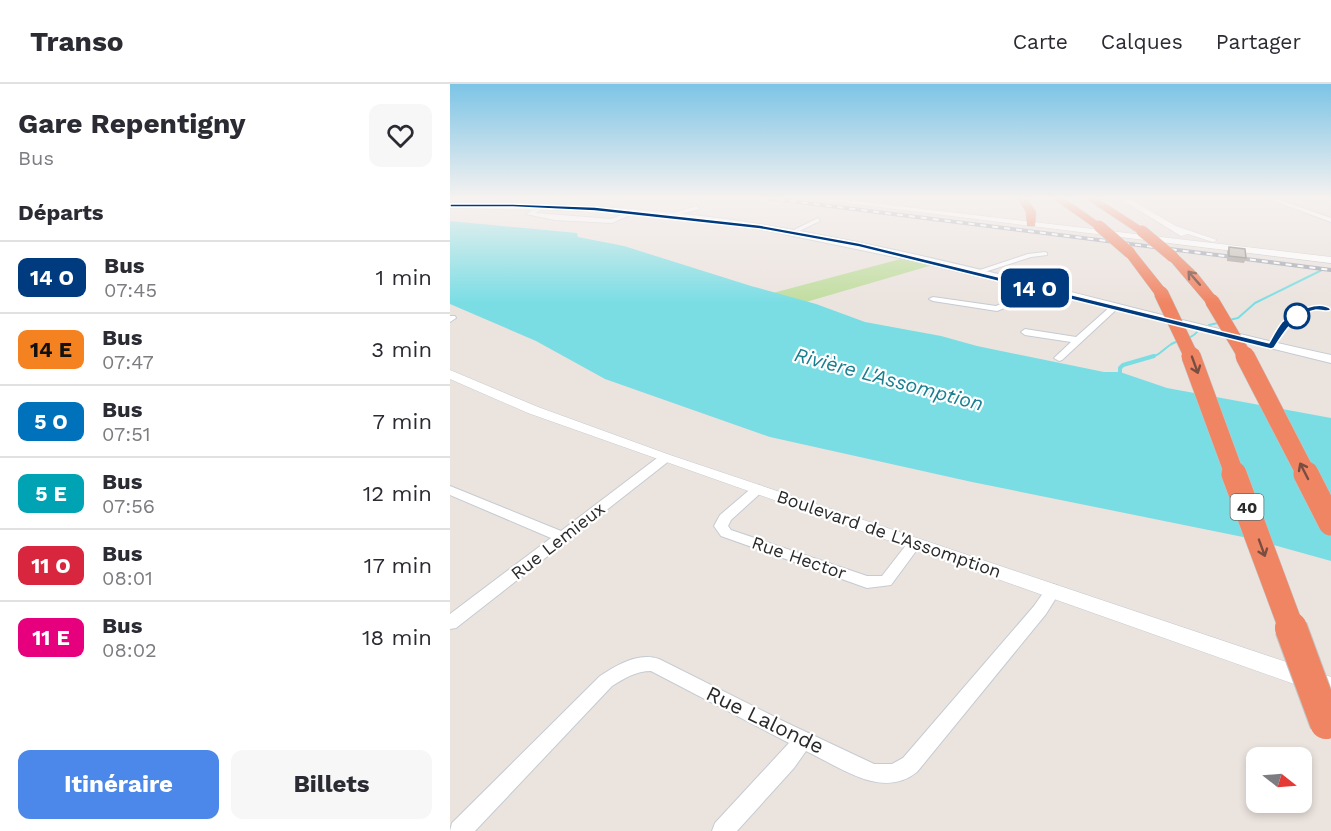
<!DOCTYPE html>
<html lang="fr">
<head>
<meta charset="utf-8">
<style>
	:root { --surface:#fff; --page:#f7f7f7; --text:#2b2b33; --muted:#7c7c81; --line:#e1e1e2; --accent:#4c88ea }
	body { margin:0; font-family:"Work Sans",sans-serif; background:var(--page); color:var(--text); height:100vh; display:flex; flex-direction:column; font-size:22px; white-space:nowrap }
	* { box-sizing:border-box; margin:0 }
	p { font-size:20px; color:var(--muted) }
	.icon { flex:none; width:33px; height:33px; fill:none; stroke:currentColor; stroke-width:2; stroke-linecap:round; stroke-linejoin:round }
	.map { position:relative; flex:1; overflow:hidden }
	.details { display:flex; flex-direction:column; background:var(--surface); width:450px }
	.details>* { flex:none }
	.badge { padding:0 12px; border-radius:9px; font-size:21px; line-height:39px }
	.needle { width:39px; rotate:107deg }
	.tools { position:absolute; left:796px; top:663px; display:grid; gap:12px }
	.tools a { display:grid; place-items:center; width:66px; height:66px; border-radius:12px; background:var(--surface); box-shadow:0 3px 9px #0003; font-size:30px }
	.map>.badge { position:absolute; translate:-50% -50%; box-shadow:0 0 0 3px #fff }
	h2 { padding:0 18px; font-size:22px; line-height:54px }
	.round { display:grid; place-items:center; flex:none; width:63px; height:63px; border-radius:12px; background:var(--page) }
	.overview { display:flex; align-items:center; justify-content:space-between; height:102px; padding:0 18px }
	h1 { font-size:28px; font-weight:700; line-height:45px }
	.action { display:flex; gap:12px; margin-top:auto; padding:12px 18px }
	.action a { flex:1; height:69px; border-radius:12px; background:var(--accent); color:#fff; font-size:24px; font-weight:700; line-height:69px; text-align:center }
	.action a+a { background:var(--page); color:var(--text) }
	ul { padding:0; list-style:none }
	li { display:flex; align-items:center; gap:18px; height:72px; padding:0 18px; border-top:2px solid var(--line) }
	li div { flex:1 }
	li b { display:block; font-size:22px }
	li em { font-style:normal }
	li .badge { min-width:66px; font-weight:700; text-align:center }
	header { display:flex; align-items:center; gap:36px; box-sizing:border-box; height:84px; padding:0 30px; background:var(--surface); border-bottom:2px solid var(--line) }
	header strong { font-size:28px }
	nav { display:flex; gap:33px; margin-inline-start:auto; font-size:21px }
	main { display:flex; flex:1; min-height:0 }
	.map>svg:first-child { display:block }
</style>
</head>
<body>
<header>
<strong>Transo</strong>
<nav><a>Carte</a><a>Calques</a><a>Partager</a></nav>
</header>
<main>
<section class="details">
<div class="overview"><div><h1>Gare Repentigny</h1><p>Bus</p></div><a class="round"><svg class="icon" aria-label="heart" viewBox="0 0 24 24"><path d="M12 20l-8-8c-3-5 5-10 8-4 3-6 11-1 8 4z"/></svg></a></div>
<h2>Départs</h2>
<ul>
<li><span class="badge" style="background:#003b80;color:#fff">14 O</span><div><b>Bus</b><p>07:45</p></div><em>1 min</em></li>
<li><span class="badge" style="background:#f58220;color:#111">14 E</span><div><b>Bus</b><p>07:47</p></div><em>3 min</em></li>
<li><span class="badge" style="background:#0072bc;color:#fff">5 O</span><div><b>Bus</b><p>07:51</p></div><em>7 min</em></li>
<li><span class="badge" style="background:#00a3b4;color:#fff">5 E</span><div><b>Bus</b><p>07:56</p></div><em>12 min</em></li>
<li><span class="badge" style="background:#d7263d;color:#fff">11 O</span><div><b>Bus</b><p>08:01</p></div><em>17 min</em></li>
<li><span class="badge" style="background:#e6007e;color:#fff">11 E</span><div><b>Bus</b><p>08:02</p></div><em>18 min</em></li>
</ul>
<div class="action"><a>Itinéraire</a><a>Billets</a></div>
</section>
<div class="map">
<svg width="881" height="747" viewBox="0 0 881 747">
	<rect width="100%" height="100%" fill="#ebe3de"/>
	<path fill="#c0dd9f" d="M458 173 486 180 356 218 323 209Z"/>
	<path fill="#7adde4" d="M0 137 127 149 128 153 174 162 301 202 366 220 415 238 491 252 527 262 654 288H670L717 304 881 334V477L798 454 522 398 320 353 155 295 86 257 0 220Z"/>
	<g fill="none" stroke-linecap="round" stroke-linejoin="round">
		<g stroke="#7adde4" stroke-width="2">
			<path d="M779 236 788 234 805 219 872 186"/>
			<path d="M759 241 772 238"/>
			<path d="M698 274C712 270 710 268 720 261 728 255 740 257 747 248"/>
		</g>
		<path stroke="#7adde4" stroke-width="4" d="M670 291V284L673 281 704 272"/>
		<defs>
			<g id="minor">
				<path d="M0 114H11L0 118Z"/>
				<path d="M816 114H825L881 134V138Z"/>
				<path d="M93 121 95 124 85 129 161 135 182 127 187 128 162 139 105 136 76 130Z"/>
				<path d="M247 122 249 125 216 134 213 132Z"/>
				<path d="M368 134 370 137 343 150 338 149Z"/>
				<path d="M595 168 597 169V171L581 173 525 191 521 189 578 170Z"/>
				<path d="M590 204 597 206 547 227 483 217 479 215 483 213 546 222Z"/>
				<path d="M661 222 668 224 612 276 609 277 604 274 621 258 575 251 571 248 575 245 626 253Z"/>
				<path d="M0 232H5L6 234 0 238Z"/>
				<path d="M215 370 221 374 219 377 6 544 0 545V530L101 454 0 411V402L111 447 211 371Z"/>
				<path d="M309 401 315 405 281 436 278 442 281 446 417 492H432L460 456H470L472 459 441 501 417 504 271 452 264 442 270 431 304 402Z"/>
				<path d="M603 500 608 502 611 506 596 530 467 688C432 716 390 683 356 667L344 684 287 747H262L265 739 339 659 201 587C186 587 175 594 162 602L25 747H0L2 739 150 592C167 581 188 568 209 575L337 639 424 680H442L453 674 584 522 598 502Z"/>
			</g>
			<g id="tertiary">
				<path d="M357 114H380L881 173V179Z"/>
				<path d="M669 114H678L726 142 767 156 763 158 738 150 731 152Z"/>
				<path d="M0 286 88 323 220 371 881 593V613L78 329 0 295Z"/>
			</g>
			<path id="secondary" d="M51 119C138 121 224 126 309 140 502 171 690 230 881 271V279L469 178 309 145 154 127 0 124V120Z"/>
			<g id="motorway">
				<path d="M567 114H577L586 128 585 142H577L576 128Z"/>
				<path d="M602 114H614L654 142 649 145 645 144Z"/>
				<path d="M635 114H647L698 147 696 149H688Z"/>
				<path d="M680 165 684 166 716 206 718 209 716 212H706L674 169Z"/>
				<path d="M723 169 727 170 747 189 769 217 767 220H757L717 173Z"/>
			</g>
		</defs>
		<use href="#minor" stroke="#c5cbd3" stroke-width="2"/>
		<use href="#tertiary" stroke="#c5cbd3" stroke-width="1"/>
		<use href="#secondary" stroke="#c5cbd3" stroke-width="2"/>
		<use href="#motorway" stroke="#c3c3c3" stroke-width="1"/>
		<use href="#minor" fill="#fff" fill-rule="evenodd"/>
		<use href="#tertiary" fill="#fff" fill-rule="evenodd"/>
		<use href="#secondary" fill="#fff" fill-rule="evenodd"/>
		<use href="#motorway" fill="#f08564" fill-rule="evenodd"/>
		<defs>
			<g id="rail">
				<path d="M316 114 783 173"/>
				<path d="M788 174 881 186"/>
			</g>
		</defs>
		<use href="#rail" stroke="#a1a7b3" stroke-width="4"/>
		<use href="#rail" stroke="#fff" stroke-width="2" stroke-dasharray="6" stroke-linecap="butt"/>
		<defs>
			<g id="motorway-bridge-far4">
				<path d="M649 142 680 169"/>
				<path d="M692 147 723 173"/>
			</g>
			<g id="motorway-bridge-far3">
				<path d="M711 209 742 274"/>
				<path d="M762 217 796 274"/>
			</g>
			<g id="motorway-bridge-far2">
				<path d="M741 272 785 392"/>
				<path d="M795 272 857 392"/>
			</g>
			<g id="motorway-bridge-far1">
				<path d="M784 390 842 546"/>
				<path d="M856 390 881 439"/>
			</g>
			<path id="motorway-bridge" d="M841 544 876 639"/>
		</defs>
		<use href="#motorway-bridge-far4" stroke="#c3c3c3" stroke-width="12" stroke-linecap="butt"/>
		<use href="#motorway-bridge-far3" stroke="#c3c3c3" stroke-width="15" stroke-linecap="butt"/>
		<use href="#motorway-bridge-far2" stroke="#c3c3c3" stroke-width="20" stroke-linecap="butt"/>
		<use href="#motorway-bridge-far1" stroke="#c3c3c3" stroke-width="26" stroke-linecap="butt"/>
		<use href="#motorway-bridge" stroke="#c3c3c3" stroke-width="34" stroke-linecap="butt"/>
		<use href="#motorway-bridge-far4" stroke="#f08564" stroke-width="11"/>
		<use href="#motorway-bridge-far3" stroke="#f08564" stroke-width="14"/>
		<use href="#motorway-bridge-far2" stroke="#f08564" stroke-width="19"/>
		<use href="#motorway-bridge-far1" stroke="#f08564" stroke-width="25"/>
		<use href="#motorway-bridge" stroke="#f08564" stroke-width="32"/>
	</g>
	<path fill="#a9a39f" d="M779 163 796 174 794 179 777 177V168Z"/>
	<path fill="#c4beb9" stroke="#898582" stroke-width="1.5" d="M779 163 795 165 796 174 779 172Z"/>
	<defs><path id="oneway-shaft" d="M-6 0H5M1.5-3L5.5 0L1.5 3" fill="none" stroke-width="1.6" stroke-linecap="round" stroke-linejoin="round" transform="scale(1.5)"/></defs>
	<g stroke="#794e41">
		<use href="#oneway-shaft" transform="translate(744 194) rotate(-131)"/>
		<use href="#oneway-shaft" transform="translate(745 281) rotate(70)"/>
		<use href="#oneway-shaft" transform="translate(854 387) rotate(-117)"/>
		<use href="#oneway-shaft" transform="translate(812 464) rotate(70)"/>
	</g>
	<linearGradient id="sky" x2="0" y2="1"><stop stop-color="#7cc4e6"/><stop offset="0.52" stop-color="#f6f2f0"/><stop offset="1" stop-color="#f6f2f0" stop-opacity="0"/></linearGradient>
	<rect width="881" height="219" fill="url(#sky)"/>
	<path fill="#003b80" stroke="#fff" stroke-width="1.5" d="M0 120H63L145 123 310 141 409 159 819 259C823 252 827 244 832 238 845 227 869 215 881 225 879 229 874 226 866 226 846 229 834 248 824 264L821 265 409 163 310 145 145 127 63 123H0Z"/>
	<circle fill="#fff" stroke="#003b80" stroke-width="3" cx="847" cy="232" r="12"/>
	<g text-anchor="middle" stroke-width="4.5" stroke-linejoin="round" paint-order="stroke">
		<rect fill="#fff" stroke="#6a6a6a" stroke-width="1.5" x="780.5" y="410" width="33" height="26" rx="4.5"/>
		<g font-size="16" font-weight="bold" fill="#2a2a2a">
			<text x="797" y="429">40</text>
		</g>
		<g font-size="18" fill="#2a2a2a" stroke="#fff">
			<text transform="translate(439 450) rotate(19)" y="6">Boulevard de L'Assomption</text>
			<text transform="translate(108 457) rotate(-38)" y="6">Rue Lemieux</text>
			<text transform="translate(349 474) rotate(19)" y="6">Rue Hector</text>
		</g>
		<g font-size="20" font-style="italic" fill="#197e90" stroke="#fff">
			<text transform="translate(439 295) rotate(15)" y="7">Rivière L'Assomption</text>
		</g>
		<g font-size="21" fill="#2a2a2a" stroke="#fff">
			<text transform="translate(315 636) rotate(26)" y="7">Rue Lalonde</text>
		</g>
	</g>
</svg>
<div class="tools">
<a><svg class="needle" viewBox="-14 -14 28 28"><path d="M0-13l5 13h-10z" fill="#e53935"/><path d="M0 13l5-13h-10z" fill="#7c7c81"/></svg></a>
</div>
<b class="badge" style="left:585px;top:204px;background:#003b80;color:#fff">14 O</b>
</div>
</main>
</body>
</html>
